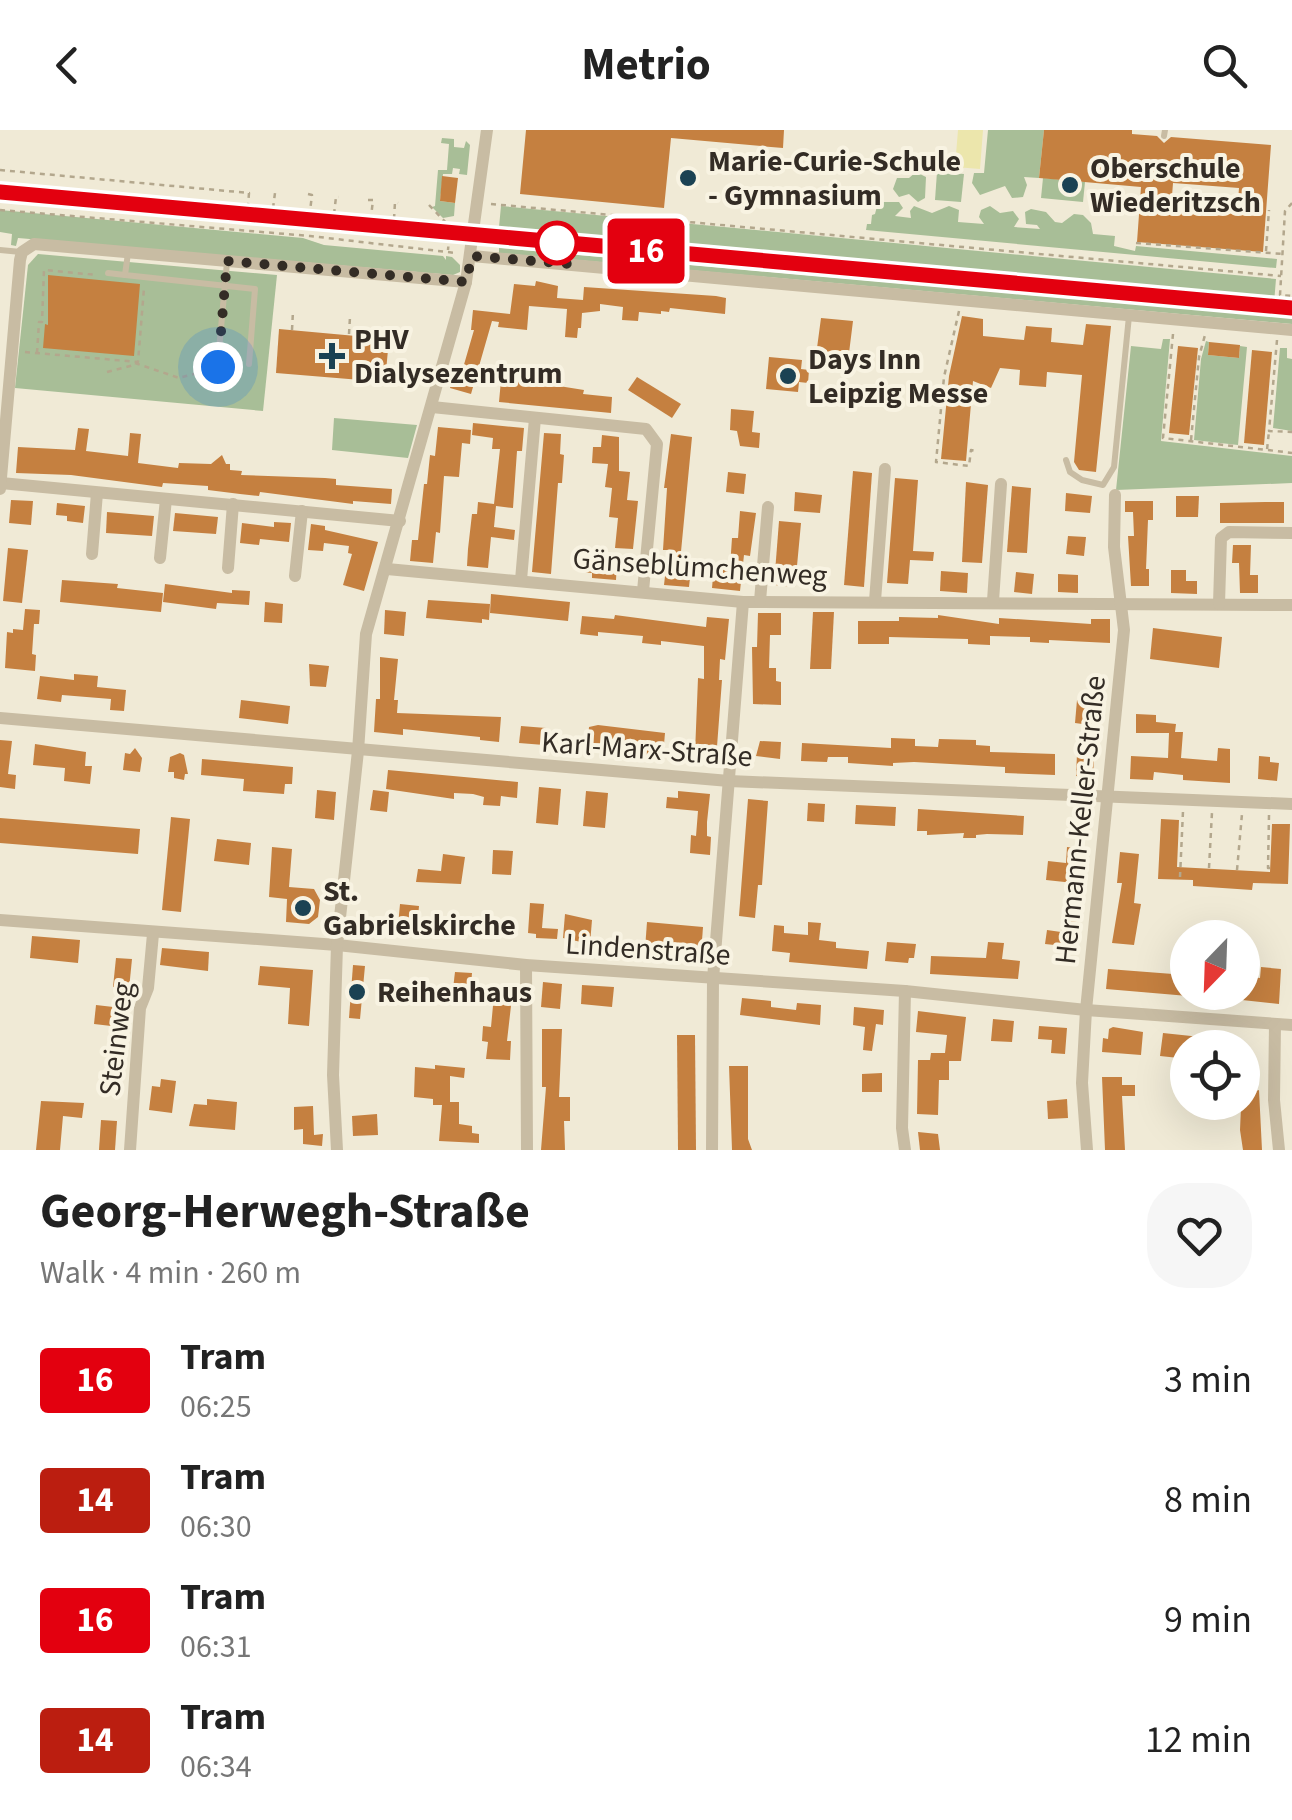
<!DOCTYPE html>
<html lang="en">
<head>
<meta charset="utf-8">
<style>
	:root { --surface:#fff; --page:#f6f6f6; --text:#222; --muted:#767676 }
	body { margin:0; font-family:"Source Sans 3",sans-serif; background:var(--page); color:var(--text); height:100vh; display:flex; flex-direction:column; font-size:38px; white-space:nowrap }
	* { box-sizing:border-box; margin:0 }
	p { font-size:32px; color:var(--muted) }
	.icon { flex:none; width:55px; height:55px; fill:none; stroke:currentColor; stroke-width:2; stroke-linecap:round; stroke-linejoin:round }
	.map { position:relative; height:1020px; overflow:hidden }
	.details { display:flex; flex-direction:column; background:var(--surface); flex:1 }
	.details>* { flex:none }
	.badge { padding:0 20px; border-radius:8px; font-size:35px; line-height:65px }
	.needle { width:65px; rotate:203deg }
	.controls { position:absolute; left:1170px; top:790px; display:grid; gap:20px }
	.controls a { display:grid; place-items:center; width:90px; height:90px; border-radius:50%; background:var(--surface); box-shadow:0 10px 40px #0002; font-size:50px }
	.you { position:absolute; width:50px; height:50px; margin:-25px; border:8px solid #fff; border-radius:50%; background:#1a73e8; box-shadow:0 0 0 15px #1a73e833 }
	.map>.badge { position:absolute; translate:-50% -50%; box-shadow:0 0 0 5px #fff }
	.round { display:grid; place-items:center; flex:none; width:105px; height:105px; border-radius:40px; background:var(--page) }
	.head { display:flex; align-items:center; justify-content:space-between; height:170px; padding:0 40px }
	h1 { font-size:48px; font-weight:700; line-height:75px }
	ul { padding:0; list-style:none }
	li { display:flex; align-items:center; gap:30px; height:120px; padding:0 40px }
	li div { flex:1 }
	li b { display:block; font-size:38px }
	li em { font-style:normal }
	li .badge { min-width:110px; font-weight:700; text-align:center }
	header { display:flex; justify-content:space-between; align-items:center; height:130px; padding:0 40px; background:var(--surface); font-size:45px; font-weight:700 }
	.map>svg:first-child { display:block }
</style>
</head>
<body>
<header><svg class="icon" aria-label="back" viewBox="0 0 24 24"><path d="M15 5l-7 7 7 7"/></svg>Metrio<svg class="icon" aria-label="search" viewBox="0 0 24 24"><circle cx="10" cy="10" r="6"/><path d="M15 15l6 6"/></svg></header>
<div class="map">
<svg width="1292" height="1020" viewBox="0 0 1292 1020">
	<rect width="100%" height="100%" fill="#f0ead6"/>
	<g fill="#a8be97">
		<path d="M988 0H1044L1039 48 1024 47 1027 55 1023 67 1012 68 1005 56 980 65 972 53 974 43H984Z"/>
		<path d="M442 8 454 9V17L464 18 466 11 470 15 467 45 459 44 460 39 453 38 452 44H443L440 71 455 73 454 86 443 88 432 77 435 76 438 40H447L449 14 441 13Z"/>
		<path d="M916 42 926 47 925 68 918 72 909 64 899 67 893 59 897 48H909Z"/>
		<path d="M937 42 964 44 961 72 935 70Z"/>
		<path d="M1043 48 1085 52 1083 72 1041 68Z"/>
		<path d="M878 72H899L903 78 895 86 911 88 910 81 914 76 932 83 949 76 959 80 958 92 984 94 979 87 981 80 990 76 1000 83 1013 81 1019 89 1014 97 1040 99 1037 95 1026 94 1025 82 1031 79 1046 82 1055 92 1062 93 1074 84 1083 85 1091 93 1093 104 1115 106 1114 116 1135 121 1136 116 1277 129 1276 138 866 100 867 94H871L872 85 875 84Z"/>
		<path d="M501 76 1276 149 1274 173 602 114V107L499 97Z"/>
		<path d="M0 80 303 108 324 115 443 126 446 130V126L452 127 460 135V142L453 145 18 108 16 116 11 115 12 104 0 102Z"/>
		<path d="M499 118 1292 188V194L499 123Z"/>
		<path d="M38 124 277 145 263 281 15 258 28 135Z"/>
		<path d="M1163 209H1170L1161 311 1292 326V353L1116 360 1131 216 1161 219Z"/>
		<path d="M1206 211 1209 212 1208 225 1239 228 1240 216 1247 217 1238 315 1194 310 1201 229Z"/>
		<path d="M1280 218H1287V228L1292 229V301L1273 298Z"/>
		<path d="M334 288 417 295 408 328 332 320Z"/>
	</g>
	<path fill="#ece6ac" d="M958 0H983L980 39 955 37Z"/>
	<g fill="#c58040" fill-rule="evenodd">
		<path d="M526 0H784L783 18 671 8 664 78 520 64Z"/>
		<path d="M1044 0H1132V4L1157 6 1164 13 1171 7 1271 15 1263 122 1137 112 1141 57 1039 48ZM1173 53 1239 58 1237 84 1171 79Z"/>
		<path d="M442 46 458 48 455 73 440 71Z"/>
		<path d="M48 145 140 154 134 226 43 218 45 194 48 195Z"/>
		<path d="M536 151 558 156 557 168 583 170 584 157 716 166 726 168 725 184 670 178 669 182 661 181V184L639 182 638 191 622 190 623 177 600 174V181L582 183 581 198H578L577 208 565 207 567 179 529 176 527 200 498 197 499 192 492 191 471 264 450 258 456 236 463 238 474 200H471L473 180 510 184 514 154 535 156Z"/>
		<path d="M962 186 983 189V206L1024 210 1026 196 1037 197 1052 198 1051 212 1083 215 1086 194 1111 196 1096 342 1079 340 1074 332 1082 245 1047 242 1046 257 1019 255 1020 240 1000 238 991 258 973 251 966 331 941 329 949 246Z"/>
		<path d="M821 188 853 191 849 223 839 222 838 230 826 228 827 220 817 218Z"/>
		<path d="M279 199 389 209 385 252 276 243Z"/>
		<path d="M1209 212 1240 215 1239 228 1208 225Z"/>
		<path d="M1178 216 1198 218 1189 305 1169 303Z"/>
		<path d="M1252 220 1272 222 1264 315 1244 313Z"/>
		<path d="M769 227 802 230 801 239 809 240 808 253 799 252 798 262 766 259Z"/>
		<path d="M530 247 541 248 540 253 584 260 583 264 612 267 611 283 499 272 501 250 530 252Z"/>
		<path d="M637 247 681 274 672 288 628 260Z"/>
		<path d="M731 279 754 281 752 302 760 303 759 318 740 316 737 301 730 300Z"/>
		<path d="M473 293 524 298 522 321H517L513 378 496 376 494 397 515 400 514 410 491 407 488 438 467 436 468 419 472 384H477L478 372 494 374 500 319H492L493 308 472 305Z"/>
		<path d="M438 297 471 300 470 314 462 313 459 347 444 346 440 403 436 402 433 433 410 431 412 410H418L424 354H427L430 325 435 326Z"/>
		<path d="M78 298 89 299 86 321 128 326 130 303 141 304 138 333 178 338 179 333 211 334 222 325 226 334H230V340L242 341 241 345 325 348 336 349V355L392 359 391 374 353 371V374L260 362 259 366 240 364 208 360V356L163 353 162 357 71 345 16 343 18 317 75 320Z"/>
		<path d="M544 303 561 304 560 324 564 325 562 353H558L551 444 532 442Z"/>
		<path d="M671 304 692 307 680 432 682 437 691 438 689 457 664 455 668 420H663L667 358H664Z"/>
		<path d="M602 305 619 307V341L630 342 627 370 638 371 633 419 615 418 618 388 609 387 612 358 605 357 608 334 592 333 593 317H601Z"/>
		<path d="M853 341 872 343 864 457 844 455Z"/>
		<path d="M728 342 746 344 744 364 726 362Z"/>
		<path d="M895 348 918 350 913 421 934 422 933 431 910 430 908 454 887 453Z"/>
		<path d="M966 352 988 355 982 433 962 432Z"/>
		<path d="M1012 356 1031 358 1027 423 1007 422Z"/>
		<path d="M795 362 822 365 820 383 794 381Z"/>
		<path d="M1066 363 1092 366 1090 383 1065 381Z"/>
		<path d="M1176 366H1199L1198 387H1176Z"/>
		<path d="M11 370 33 371 31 395 9 393Z"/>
		<path d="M1125 371H1153V390H1148L1146 439H1149V456H1131L1128 406H1134L1133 382H1125Z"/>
		<path d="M1265 372H1284V393H1220V373Z"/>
		<path d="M57 373 85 376 83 393 67 391V386L56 385Z"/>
		<path d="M740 381 756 383 750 426 744 425 740 461 712 458 714 435 730 437 732 408H738Z"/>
		<path d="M107 382 154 386 152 406 106 403Z"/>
		<path d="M175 383 218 387 216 404 173 401Z"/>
		<path d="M779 391 801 393 795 457 774 455Z"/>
		<path d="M274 392 291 393 289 412 260 409 259 415 240 413 242 393 274 397Z"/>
		<path d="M311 394 325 396V400L378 412 364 461 343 455 352 424 348 423 349 416 324 413 323 421 308 420Z"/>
		<path d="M1068 406 1086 407 1084 426 1066 424Z"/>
		<path d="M1233 415H1251L1250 445H1258V463H1240L1239 433H1232Z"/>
		<path d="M8 418 28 420 22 473 3 471Z"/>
		<path d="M593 429 617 431 616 450 592 448V443L581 442 583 431 593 432Z"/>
		<path d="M1171 440H1186V451H1197V464L1171 463Z"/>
		<path d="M941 441 968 443 967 463 940 461Z"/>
		<path d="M1016 442 1034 444 1032 464 1014 462Z"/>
		<path d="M1058 444 1078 445V463L1058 462Z"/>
		<path d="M62 450 118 454 117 458 163 463 161 482 60 472Z"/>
		<path d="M165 454 232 463V460L250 461 249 475 217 473 216 479 163 472Z"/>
		<path d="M491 464 570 472 568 491 490 483Z"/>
		<path d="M428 470 490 474 489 490 482 489V493L426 488Z"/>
		<path d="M265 472 283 474 282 493 264 492Z"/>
		<path d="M25 479 40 480 39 494H34L32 524 36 525 35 541 5 538 7 502 13 503V499L23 500Z"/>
		<path d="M385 480 406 482 404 506 384 504Z"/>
		<path d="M813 482H834L831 539H810Z"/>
		<path d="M758 483H781V505H770L769 538H776V551L781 552V575L753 574 752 517H757Z"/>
		<path d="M615 485 706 497 707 487 729 489 725 530 720 529 719 550H722L716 630 700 629V624L695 623 698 548 704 549V516L661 511V515L642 513 643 506 598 502V506L580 504 582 486 614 489Z"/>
		<path d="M938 485 999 494V488L1091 494V489H1110V513L1049 510V513L1030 512V507L990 506V515L968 514V509L889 507V514H858V491H899V487L938 488Z"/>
		<path d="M1153 498 1222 507 1219 538 1150 529Z"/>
		<path d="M380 527 398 529 394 570H398L397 583 501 587 499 612 480 610V607L403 599V605L374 602 376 569H380Z"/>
		<path d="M309 534 329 536 326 557 310 556Z"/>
		<path d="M74 544 98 546 97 557 126 560 124 581 110 580 111 569 62 565 61 572 37 569 40 546 74 550Z"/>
		<path d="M241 570 290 576 288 594 239 588Z"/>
		<path d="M1077 570 1099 572 1097 596 1075 593Z"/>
		<path d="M1136 584 1156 585V592L1176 594 1175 602H1183L1181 628 1217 631 1218 618 1230 619V653L1183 650V645L1154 642 1153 650 1130 649 1131 626 1168 628 1169 603H1136Z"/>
		<path d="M598 595 665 603 663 626 587 620 589 597Z"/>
		<path d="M521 596 546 598 544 615 519 613Z"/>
		<path d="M891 608 915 609V616L938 617 939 609 976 610V615L990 616V622L1055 624V645L1005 643V637L914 632 893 633V636L848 633V627H828L827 632 801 631 802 613 891 618Z"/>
		<path d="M0 610 12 611 8 644 16 645 15 659 0 657Z"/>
		<path d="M760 611 781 612 780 629 756 626Z"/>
		<path d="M35 614 86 622 85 636H92L90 654 64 651 65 638 33 635Z"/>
		<path d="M135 618 142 628 140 642 123 640 125 623 130 624Z"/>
		<path d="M180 623 184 625 188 644H185L184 650 174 648V642H168L170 627Z"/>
		<path d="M1077 624 1094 628 1093 647 1076 646Z"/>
		<path d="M1259 626 1270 627V632L1279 633 1277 651 1258 649Z"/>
		<path d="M202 629 293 637 292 654H285L284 664 243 661 244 649 201 645Z"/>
		<path d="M388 640 518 652 517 668 501 666 500 676 483 675 484 667 473 664 454 663V669L386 659Z"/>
		<path d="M539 657 561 659 558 695 536 693Z"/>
		<path d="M317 660 336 662 334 690 315 688Z"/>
		<path d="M373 660 389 662 387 682 370 680Z"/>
		<path d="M586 661 608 663 605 698 583 696Z"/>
		<path d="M678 661 710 664 707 692V706L711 707 710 725 690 723 691 705 696 706 698 681 666 678 667 667 678 668Z"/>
		<path d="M748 669 768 671 762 755H758L755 788 739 786Z"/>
		<path d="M808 673 825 674 824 692 807 691Z"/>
		<path d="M856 675 896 677 895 696 855 694Z"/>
		<path d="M918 679 1024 686 1023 705 987 704 976 705V708H963L964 703 927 705V701H917Z"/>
		<path d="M171 687 190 689 181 782 162 780Z"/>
		<path d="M0 688 140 699 138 724 0 713Z"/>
		<path d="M1161 689 1179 690 1177 737 1270 742 1272 694H1290L1288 754 1253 753 1252 760 1193 756V750L1158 749Z"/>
		<path d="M217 709 251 713 249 735 214 731Z"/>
		<path d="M272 717 292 719 289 757 314 759 320 770 318 787 309 794 286 792 287 769 269 767Z"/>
		<path d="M1067 717 1085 719 1082 747 1074 746V753L1046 750 1048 731 1066 733Z"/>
		<path d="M493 720 513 721 511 745 492 744Z"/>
		<path d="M1120 722 1139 724 1134 773 1141 774 1134 815 1112 813 1122 753H1117Z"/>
		<path d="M443 724 465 727 461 754 416 752 418 739 441 741Z"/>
		<path d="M1070 768 1082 770 1074 817 1045 814 1047 800 1061 802 1064 779H1068Z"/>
		<path d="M530 773 544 774 542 798 558 799 557 809 536 808V804L528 803Z"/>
		<path d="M400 774 419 776 417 798 398 796Z"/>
		<path d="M565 784 592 790 590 814 563 808Z"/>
		<path d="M647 792 703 797 701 824 645 819Z"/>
		<path d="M808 792 821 793 819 810 836 812V818L869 821 867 839 789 832 790 823 772 821 774 795 784 796V803L808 805Z"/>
		<path d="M32 806 80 810 78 833 30 828Z"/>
		<path d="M887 812 916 814 914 828H909L908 833 885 831Z"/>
		<path d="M988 812 1004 813 1002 829 1020 831 1018 849 930 844 931 826 986 828Z"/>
		<path d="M162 818 209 822 208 841 160 835Z"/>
		<path d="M116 828 132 829 129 859 113 857Z"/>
		<path d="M353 835 365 836 360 889 349 888Z"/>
		<path d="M260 836 313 840 309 896 288 894 290 858 258 855Z"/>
		<path d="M1261 837 1281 839 1279 874 1242 870V846L1260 848Z"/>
		<path d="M1108 839 1186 845 1188 866 1106 859Z"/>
		<path d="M455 842 472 843 470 868 452 867Z"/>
		<path d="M543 852 562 854 560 879 541 877Z"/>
		<path d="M582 855 614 857 612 877 581 874Z"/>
		<path d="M494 865 512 867 507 911H511L510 930 486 929 488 912 482 911 483 896 491 897Z"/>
		<path d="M742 868 771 871V877L796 880 797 873 821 875 820 895 740 885Z"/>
		<path d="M96 875 122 878 120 897 94 894Z"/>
		<path d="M854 877 884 880 883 895 876 894 872 921 863 920 865 897 853 895Z"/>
		<path d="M918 881 966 887 961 931H949V950H939L938 985 917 984 918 930H930L931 923H945L947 905 916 902Z"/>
		<path d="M993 889 1014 891 1012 912 991 911Z"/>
		<path d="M1039 896 1067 898 1065 924 1051 923 1052 910 1038 909Z"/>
		<path d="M1113 897 1143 902 1141 925 1102 922 1103 908 1108 909 1109 899Z"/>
		<path d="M542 899H562L559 967H570V991H564L565 1020H541L546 957H542Z"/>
		<path d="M1163 903 1238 911V918H1188V929L1160 926Z"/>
		<path d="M677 905H695L696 1020H678Z"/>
		<path d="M435 935 465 938 464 948 450 946V972H459V994L472 996V1003L479 1004V1013L439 1011 442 975H433V969L414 967 415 937 435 939Z"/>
		<path d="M729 936H748V1009L752 1020H732Z"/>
		<path d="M882 943V962H862V944Z"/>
		<path d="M1102 947H1122V955H1135V966H1122L1125 1020H1105Z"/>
		<path d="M161 949 176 951 172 983 149 980 152 956 160 957Z"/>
		<path d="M1242 954H1256V961L1259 960 1262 1020H1243L1240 1000Z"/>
		<path d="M207 969 237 972 235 1000 189 996 194 974 207 975Z"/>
		<path d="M1067 969 1068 988 1048 989 1047 971Z"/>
		<path d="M41 971 84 973 82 988 63 986 60 1020H36Z"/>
		<path d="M313 976 314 1005 323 1004 322 1016 303 1014V999L294 1000V977Z"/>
		<path d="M377 984 378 1005 353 1006 352 986Z"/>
		<path d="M101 990 117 991 115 1020H99Z"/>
		<path d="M918 1002 938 1004 940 1020H920Z"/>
	</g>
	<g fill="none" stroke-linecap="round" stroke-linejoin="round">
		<g stroke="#b3a78d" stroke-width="2.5" stroke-dasharray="5 5" stroke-linecap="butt">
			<path d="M0 40 249 63 248 76"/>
			<path d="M0 54 460 98"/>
			<path d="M308 64 312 65 310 81"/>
			<path d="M368 70H373L371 87"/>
			<path d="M1292 73 1285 81 1280 165 1292 166"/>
			<path d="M491 74 1281 146"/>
			<path d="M429 75 450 97 448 120"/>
			<path d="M273 78 275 63 278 62"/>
			<path d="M0 80 310 106 456 123"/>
			<path d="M334 84 336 67H339"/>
			<path d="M394 89 395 72 398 73"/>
			<path d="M488 101 511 102"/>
			<path d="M1136 113 1283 124"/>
			<path d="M1266 121 1269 80"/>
			<path d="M959 181 944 247 936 332 969 336 971 320 977 321"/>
			<path d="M292 200 293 181"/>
			<path d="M349 204 350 187"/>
			<path d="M1173 204 1163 308 1267 320 1269 301"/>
			<path d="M1277 210 1269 301 1292 302"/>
			<path d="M25 222 138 232 144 158"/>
			<path d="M37 223 39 192H42L44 140 97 145"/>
			<path d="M135 233 179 248 212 239"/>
			<path d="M107 242 134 235"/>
			<path d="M1191 310 1199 227 1205 205"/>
			<path d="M1268 320 1292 323"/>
			<path d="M1269 685 1268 738H1270"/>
			<path d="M1209 738 1212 682"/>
			<path d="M1237 740 1242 684"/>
			<path d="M1180 747 1183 681"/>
		</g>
		<g stroke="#c8bca3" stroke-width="6">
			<path d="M1164 6 1165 0"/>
			<path d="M0 120 21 122"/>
			<path d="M128 123 125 145 255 159 249 234"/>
			<path d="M108 143 125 145"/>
			<path d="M218 231 227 132"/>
			<path d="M1066 330 1070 342 1082 350 1103 355 1114 337 1129 186"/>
		</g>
		<g stroke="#c8bca3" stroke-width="12">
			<path d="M472 126 1292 200"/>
			<path d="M432 277 646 299 657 314 643 461"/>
			<path d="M1 353 400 391"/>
			<path d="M0 359 20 130 22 122 34 114 466 152"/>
			<path d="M92 424 97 363"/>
			<path d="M160 428 166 369"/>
			<path d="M228 438 233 374"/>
			<path d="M387 439 743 472 1292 475"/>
			<path d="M295 446 302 381"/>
			<path d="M521 450 535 288"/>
			<path d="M760 471 768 377"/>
			<path d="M875 471 885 339"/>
			<path d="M993 471 1001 354"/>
			<path d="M1219 474 1221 408 1229 402 1292 403"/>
			<path d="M0 588 729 651 1292 674"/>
			<path d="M0 790 337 815 526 835 905 861 1086 880 1292 895"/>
			<path d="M526 835 527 1020"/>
			<path d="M1275 894 1274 970 1279 1020"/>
			<path d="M130 1020 140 878 148 858 153 804"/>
			<path d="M337 1020 333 945 337 815 358 621 366 504 466 152 487 0"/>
			<path d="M712 1020 713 849 743 472"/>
			<path d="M905 1020 902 998 905 861"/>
			<path d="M1087 1020 1082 953 1086 880 1124 500 1114 417 1115 365"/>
		</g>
		<path stroke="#332c25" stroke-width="2.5" d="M0 69 1292 185"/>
	</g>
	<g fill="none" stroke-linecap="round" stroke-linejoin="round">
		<defs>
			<path id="line" d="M0 62 1292 178"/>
		</defs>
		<use href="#line" stroke="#fff" stroke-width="22"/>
		<use href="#line" stroke="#e3000f" stroke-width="15"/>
		<path stroke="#332c25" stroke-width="10" stroke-dasharray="0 18" d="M218 237 227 131 466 152 472 126 569 134 557 113"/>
	</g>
	<g fill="#1b4253" stroke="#f8f3e2" stroke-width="4">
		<circle cx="688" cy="48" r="10"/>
		<circle cx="1070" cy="55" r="10"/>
		<path d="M327 211h10v10h10v10h-10v10h-10v-10h-10v-10h10z"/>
		<circle cx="788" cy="246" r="10"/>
		<circle cx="303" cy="778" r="10"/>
		<circle cx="357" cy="862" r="10"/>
	</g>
	<circle fill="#fff" stroke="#e3000f" stroke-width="5" cx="557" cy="113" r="20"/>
	<g text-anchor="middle" stroke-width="8" stroke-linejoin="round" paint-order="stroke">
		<g font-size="30" font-weight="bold" fill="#332c25" stroke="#f8f3e2" text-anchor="start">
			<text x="708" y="41">Marie-Curie-Schule<tspan x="708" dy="34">- Gymnasium</tspan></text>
			<text x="1090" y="48">Oberschule<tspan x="1090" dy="34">Wiederitzsch</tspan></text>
			<text x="354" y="219">PHV<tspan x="354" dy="34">Dialysezentrum</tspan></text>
			<text x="808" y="239">Days Inn<tspan x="808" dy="34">Leipzig Messe</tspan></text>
			<text x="323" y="771">St.<tspan x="323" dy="34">Gabrielskirche</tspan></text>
			<text x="377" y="872">Reihenhaus</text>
		</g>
		<g font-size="30" fill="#332c25" stroke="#f8f3e2">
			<text transform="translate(700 437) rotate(4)" y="10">Gänseblümchenweg</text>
			<text transform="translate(647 619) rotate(4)" y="10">Karl-Marx-Straße</text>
			<text transform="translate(1080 690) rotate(-84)" y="10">Hermann-Keller-Straße</text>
			<text transform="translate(648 819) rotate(4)" y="10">Lindenstraße</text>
			<text transform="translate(116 909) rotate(-83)" y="10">Steinweg</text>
		</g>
	</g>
</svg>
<div class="controls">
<a><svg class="needle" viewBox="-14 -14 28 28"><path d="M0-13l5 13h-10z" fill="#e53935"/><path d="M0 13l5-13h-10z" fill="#767676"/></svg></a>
<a><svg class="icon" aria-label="locate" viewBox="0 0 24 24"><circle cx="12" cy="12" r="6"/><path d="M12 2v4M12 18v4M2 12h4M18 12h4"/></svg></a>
</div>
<div class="you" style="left:218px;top:237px"></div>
<b class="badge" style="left:646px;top:121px;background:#e3000f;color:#fff">16</b>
</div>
<section class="details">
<div class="head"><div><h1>Georg-Herwegh-Straße</h1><p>Walk · 4 min · 260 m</p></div><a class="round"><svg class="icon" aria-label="heart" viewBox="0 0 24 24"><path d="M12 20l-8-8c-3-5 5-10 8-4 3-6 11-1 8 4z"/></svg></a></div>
<ul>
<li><span class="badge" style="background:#e3000f;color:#fff">16</span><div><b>Tram</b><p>06:25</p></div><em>3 min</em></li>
<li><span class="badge" style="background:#bb1e10;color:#fff">14</span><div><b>Tram</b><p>06:30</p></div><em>8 min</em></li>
<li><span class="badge" style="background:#e3000f;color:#fff">16</span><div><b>Tram</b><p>06:31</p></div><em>9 min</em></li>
<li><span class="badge" style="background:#bb1e10;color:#fff">14</span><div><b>Tram</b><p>06:34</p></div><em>12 min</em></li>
</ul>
</section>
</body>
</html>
